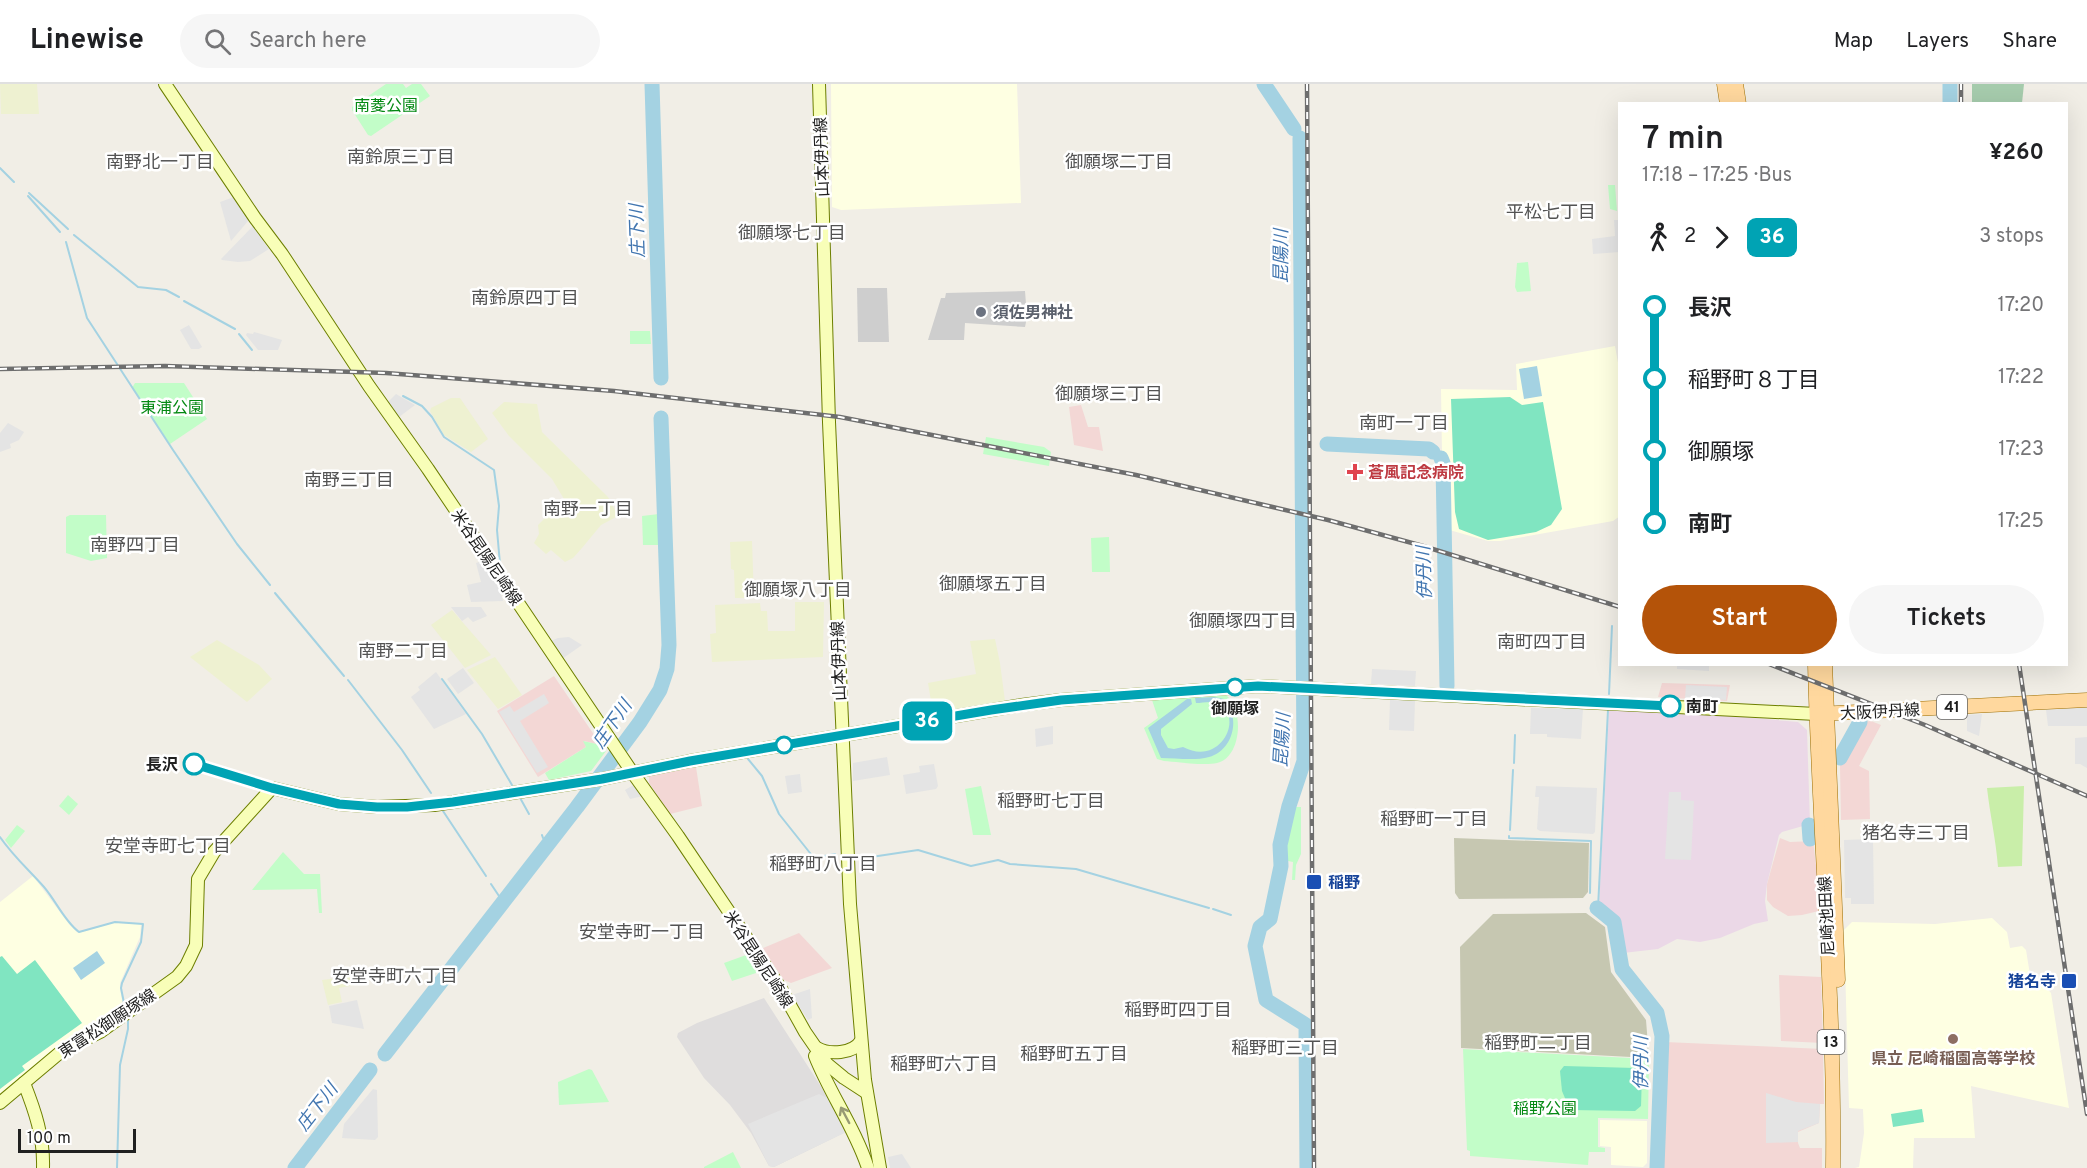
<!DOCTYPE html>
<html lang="en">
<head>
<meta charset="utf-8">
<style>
	:root { --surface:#fff; --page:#f6f6f6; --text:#202124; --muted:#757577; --line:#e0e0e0; --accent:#b45309 }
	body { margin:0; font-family:Overpass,"Noto Sans JP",sans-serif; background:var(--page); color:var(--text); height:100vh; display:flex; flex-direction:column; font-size:22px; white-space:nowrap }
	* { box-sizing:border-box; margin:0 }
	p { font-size:20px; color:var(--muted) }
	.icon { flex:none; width:33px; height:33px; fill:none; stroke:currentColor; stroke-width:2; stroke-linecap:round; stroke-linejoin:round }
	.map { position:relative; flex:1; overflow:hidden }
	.sheet { position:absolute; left:1618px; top:18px; width:450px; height:564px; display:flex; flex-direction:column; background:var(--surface); border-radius:0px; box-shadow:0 6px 24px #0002 }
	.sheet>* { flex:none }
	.badge { padding:0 12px; border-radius:9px; font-size:21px; line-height:39px }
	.scale { position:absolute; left:18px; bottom:15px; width:118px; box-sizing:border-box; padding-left:6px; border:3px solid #202020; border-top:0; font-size:16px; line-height:21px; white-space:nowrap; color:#202020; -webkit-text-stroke:4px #fff; paint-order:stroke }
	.map>.badge { position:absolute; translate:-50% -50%; box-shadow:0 0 0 3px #fff }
	.legs { display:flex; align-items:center; gap:9px; height:66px; padding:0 24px; font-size:20px }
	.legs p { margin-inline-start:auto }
	.summary { display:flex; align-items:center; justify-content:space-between; height:102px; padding:0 24px }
	h1 { font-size:33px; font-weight:600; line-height:45px }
	.button { display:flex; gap:12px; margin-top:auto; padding:12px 24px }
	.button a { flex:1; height:69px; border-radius:36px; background:var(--accent); color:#fff; font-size:24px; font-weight:600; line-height:69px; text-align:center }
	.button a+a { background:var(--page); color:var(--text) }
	ul { padding:0 24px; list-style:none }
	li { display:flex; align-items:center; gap:21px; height:72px; font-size:22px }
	li i { display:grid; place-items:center; width:9px; height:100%; margin:0 8px; background:currentColor }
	li i::after { content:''; width:15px; height:15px; margin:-8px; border:4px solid; border-radius:50%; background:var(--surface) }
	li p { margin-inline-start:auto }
	li:first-child i { background:linear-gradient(#0000 50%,currentColor 0) }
	li:last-child i { background:linear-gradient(currentColor 50%,#0000 0) }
	header { display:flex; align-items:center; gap:36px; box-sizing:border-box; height:84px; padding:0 30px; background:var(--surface); border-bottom:2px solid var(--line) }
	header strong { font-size:28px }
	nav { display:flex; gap:33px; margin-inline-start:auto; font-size:21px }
	.search { width:420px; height:54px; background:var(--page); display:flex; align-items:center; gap:15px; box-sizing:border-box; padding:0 21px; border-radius:33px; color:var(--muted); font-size:22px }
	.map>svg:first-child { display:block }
</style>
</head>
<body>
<header>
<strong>Linewise</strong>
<div class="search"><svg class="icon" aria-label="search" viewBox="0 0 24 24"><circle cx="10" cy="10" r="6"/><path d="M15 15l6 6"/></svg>Search here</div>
<nav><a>Map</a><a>Layers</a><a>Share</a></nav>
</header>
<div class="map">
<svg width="2087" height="1084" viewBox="0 0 2087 1084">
	<rect width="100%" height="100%" fill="#f1eee6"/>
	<path fill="#dfdddd" d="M764 914 829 1015 846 1048 774 1083 769 1082 751 1049 730 1021 704 994 677 953 678 949 697 939Z"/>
	<g fill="#f3d7d5">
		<path d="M1081 321 1088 343H1099L1103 367 1074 361 1069 323Z"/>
		<path d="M554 592 601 661 584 657 586 663 538 693 497 627Z"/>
		<path d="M1662 599 1730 601 1727 617 1658 613Z"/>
		<path d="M1871 637 1881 641 1859 682 1869 687 1870 735 1841 736 1840 682 1861 638Z"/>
		<path d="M696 683 702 722 670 730 649 699V692Z"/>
		<path d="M1780 754 1790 758 1813 757 1818 797 1819 827 1802 831 1788 832 1773 823 1767 816V800Z"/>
		<path d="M799 849 832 884 791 899 782 895 761 865Z"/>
		<path d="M1779 891 1821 893 1823 959 1781 957Z"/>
		<path d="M1665 958 1823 965 1824 1020H1820L1819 1039 1798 1048V1059L1800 1064H1822V1084H1660Z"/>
	</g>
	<path fill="#ebd8e7" d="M1609 626 1722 631 1798 638 1807 646 1810 740 1782 748 1779 751 1767 800 1765 817 1768 837 1754 840 1720 854 1700 858 1677 855 1658 865 1623 869 1616 836 1599 822Z"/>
	<g fill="#feffe2">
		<path d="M831 0H1017L1021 119 841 126 832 123Z"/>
		<path d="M1615 262 1620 290V432L1613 437 1500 457H1488L1446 445 1445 379 1442 371 1441 305 1517 306 1516 280Z"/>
		<path d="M33 792 69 840 78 849 113 839 141 840 140 853 120 899V905L124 927 0 1015V818Z"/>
		<path d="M1992 834 2007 848 2010 864 2022 862 2026 866 2032 903 2043 900 2051 909 2069 1024 1971 1002 1975 1054H1914L1913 1084H1855L1859 1083 1864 1049 1863 1025 1849 1024 1844 846 1852 838 1935 840Z"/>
		<path d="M1600 1036 1647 1037V1079L1643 1083 1611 1081V1063L1600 1062Z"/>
	</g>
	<g fill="#cecece">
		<path d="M857 204H887L889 258H858Z"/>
		<path d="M1025 207 1027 233 1025 243 965 239 964 256H928L941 214H945L946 209Z"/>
	</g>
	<g fill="#c6c7b1">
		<path d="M1454 754 1589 759 1588 808 1583 814 1459 815 1455 809Z"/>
		<path d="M1586 829 1605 843 1611 888 1646 936 1649 974 1461 964 1460 863 1493 830Z"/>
	</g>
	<g fill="#eef1d1">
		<path d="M0 0H37L39 30H1Z"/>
		<path d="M451 314H460L488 355 471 368 444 351 430 327 431 324Z"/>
		<path d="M504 318 537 320 542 348 608 413 618 432 601 441 582 464 573 474 565 478 551 466 546 470 534 459 539 450 538 441 564 415 552 395 509 352 492 329Z"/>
		<path d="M752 457 754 514H735L734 486 731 485 730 458Z"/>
		<path d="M795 518H824L823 573 712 578 710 550 716 549 715 521 760 519 761 527H767L768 547H795Z"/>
		<path d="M452 526 491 571 465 584 431 541Z"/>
		<path d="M995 555 1000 579 1005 617 933 629 928 599 976 590 970 557Z"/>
		<path d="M217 556 259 581 272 595 247 618 190 573Z"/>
		<path d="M495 573 522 611 498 625 467 586Z"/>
		<path d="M355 892V901L339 904 342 918 328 921 322 896Z"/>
	</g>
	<path fill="#c9eea9" d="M2024 702 2022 782 1998 783C1996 756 1990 731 1987 704Z"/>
	<path fill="#a6ccad" d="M1972 0H2024L2022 19H1972Z"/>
	<g fill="#c2fdc8">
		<path d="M386 0H403L406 4 412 0H421L430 12 371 52 368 51 352 26V23Z"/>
		<path d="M1608 101H1615L1617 127 1610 125Z"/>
		<path d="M1528 178 1531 207 1517 208 1515 203 1517 179Z"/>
		<path d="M630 247H650L651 260H630Z"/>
		<path d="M135 299H184L207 335 170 360 132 304Z"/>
		<path d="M986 353 1044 363 1051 368 1049 382 983 370Z"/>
		<path d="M659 430V461H643L642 432Z"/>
		<path d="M70 431H106L107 474 91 477 66 469V433Z"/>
		<path d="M1109 453 1110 488H1092L1091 454Z"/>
		<path d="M1226 611C1245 627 1241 674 1217 679 1205 682 1178 678 1164 677L1157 675 1144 644 1158 634 1152 616Z"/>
		<path d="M583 657 601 661 606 667 591 687 549 696 545 689 586 663Z"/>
		<path d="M981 702 991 751H973L965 705Z"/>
		<path d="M68 711 78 720 69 731 59 722Z"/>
		<path d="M1295 723H1301V770L1296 781 1295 796H1292L1293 778 1283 776 1282 762 1284 753 1288 754Z"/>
		<path d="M17 741 25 747 11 764 5 756Z"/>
		<path d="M283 768 304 790H320L322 829H319L317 805 252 806Z"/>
		<path d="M749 870 752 871 762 887 732 897 724 879Z"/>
		<path d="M1463 965 1649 975 1648 1035 1598 1034V1063L1605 1064V1068H1589L1588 1081 1470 1072V1067L1467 1066Z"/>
		<path d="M589 985 592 986 609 1018 559 1021 558 998Z"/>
		<path d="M733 1068 741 1084H704V1083Z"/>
	</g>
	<g fill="#80e5c1">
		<path d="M1510 313 1522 321 1543 318 1562 425 1551 441 1536 448 1488 456 1459 445 1455 428 1451 315Z"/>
		<path d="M2 872 17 890 35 876 82 939 22 982 25 986 0 1005V873Z"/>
		<path d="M1564 982 1635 984 1642 990 1641 1022 1635 1027 1570 1026 1562 1007 1560 987Z"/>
		<path d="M1922 1025 1924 1038 1893 1043 1891 1030Z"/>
	</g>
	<g fill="#e4e4e4">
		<path d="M234 113 248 131V137L231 157 220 118Z"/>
		<path d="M1614 136H1620V168L1593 170 1592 155 1615 152Z"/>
		<path d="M253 142 269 165 250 177 238 178 222 176 221 175Z"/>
		<path d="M189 241 202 263 199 265H191L180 246Z"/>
		<path d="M254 248 282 256 278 266H258L246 251 247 249 253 250Z"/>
		<path d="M396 310 415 321 399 333 387 319Z"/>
		<path d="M8 339 24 348 19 356 10 360 11 364 0 368V349Z"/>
		<path d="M483 477 499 503 503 517 471 518 467 501 481 498 476 479Z"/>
		<path d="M451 523H481L487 532 473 538 468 533 462 537Z"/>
		<path d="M569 553 582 561 562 575 551 557 558 554Z"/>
		<path d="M1677 581H1709V587L1677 585Z"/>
		<path d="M463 584 474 599 458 610 447 595Z"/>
		<path d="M1372 585 1416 587 1415 602 1371 600Z"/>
		<path d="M436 588 466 630 434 645 411 613 420 606 418 603Z"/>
		<path d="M1686 601 1727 603 1726 616 1685 614Z"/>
		<path d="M544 610 549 619 520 637 548 683 537 689 499 628 510 622 514 628Z"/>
		<path d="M1390 616 1415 617 1414 647 1389 646Z"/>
		<path d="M2087 623V642H2048L2046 626Z"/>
		<path d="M1531 624 1583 625 1581 655 1547 653V650H1530Z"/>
		<path d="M1982 630 1979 652 1967 647V631Z"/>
		<path d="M1053 642V660L1036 663 1035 645Z"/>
		<path d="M2087 653V684L2080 680H2075V654Z"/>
		<path d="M887 673 890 691 853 697V679Z"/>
		<path d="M934 680 938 702 936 705 906 710 903 691 920 688 919 682Z"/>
		<path d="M800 690 802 708 788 710 785 692Z"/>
		<path d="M635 700 643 712 630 715 625 706Z"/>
		<path d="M1536 702 1597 704 1595 748 1593 750 1540 747 1537 745 1539 713H1535Z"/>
		<path d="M1669 708H1681V716L1694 717 1691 776 1665 775Z"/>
		<path d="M1873 755 1874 820H1851V814H1845L1844 756Z"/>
		<path d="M810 905 812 934 808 936 792 911Z"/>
		<path d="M357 916 364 945 332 939 329 922Z"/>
		<path d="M373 1005 377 1006 378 1053 375 1056 342 1054 344 1040Z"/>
		<path d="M1766 1009 1796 1018 1820 1020 1819 1039 1798 1047V1058L1766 1059Z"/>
		<path d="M819 1010 829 1015 846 1048 774 1083 769 1082 748 1040Z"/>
		<path d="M902 1070 911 1084H890L888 1073Z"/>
	</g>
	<g fill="#a4d2e2">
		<path d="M1537 282 1542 312 1524 315 1519 285Z"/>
		<path d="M1214 613 1224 615C1226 619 1229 623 1231 627 1238 645 1228 668 1209 673 1195 677 1176 674 1161 674L1148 644 1187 615H1191L1192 620 1161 645V651L1168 664 1174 665 1183 663C1221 683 1244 633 1219 620 1212 616 1203 619 1196 619L1195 614Z"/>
		<path d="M97 867 105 879 81 896 73 884Z"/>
	</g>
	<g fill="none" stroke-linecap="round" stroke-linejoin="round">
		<g stroke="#a4d2e2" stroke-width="2">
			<path d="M0 84 14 98"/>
			<path d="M29 109 68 145"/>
			<path d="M28 112 60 148"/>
			<path d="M74 151 138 203 166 206 179 213"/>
			<path d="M66 158 87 234 173 366 237 460 270 501"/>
			<path d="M184 217 235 245"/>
			<path d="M239 250 252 266"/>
			<path d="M403 312 422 322 432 333 444 353 494 386 499 422 497 446 500 480"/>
			<path d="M275 509 344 592"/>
			<path d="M442 595 482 650 512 701"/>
			<path d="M348 596 402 666 431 709"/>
			<path d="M1609 610 1612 542"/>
			<path d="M748 675 762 692 779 730 814 774 835 770 836 772"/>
			<path d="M1514 679 1515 651"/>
			<path d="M519 712 529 730"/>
			<path d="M443 727 486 792"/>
			<path d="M1510 746 1513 686"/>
			<path d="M542 751 543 754"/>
			<path d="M1509 752V754L1591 757 1590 809"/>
			<path d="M0 753C13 772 29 786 44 803 56 817 65 838 79 848L115 838 143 840 141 858 122 899 121 904 125 924"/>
			<path d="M545 756 547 760"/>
			<path d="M858 775 918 766 971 782 998 776 1010 780 1076 785 1209 824"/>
			<path d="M491 800 503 818"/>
			<path d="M1598 824 1608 626"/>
			<path d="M1213 825 1231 831"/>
			<path d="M117 1084 120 981 128 945V932"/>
		</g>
		<g stroke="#a4d2e2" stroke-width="15">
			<path d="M652 0 661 294"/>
			<path d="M1264 0 1294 45"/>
			<path d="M1950 0V20"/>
			<path d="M1300 54 1304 677 1289 722 1280 761 1281 782 1270 835 1260 843 1255 862 1266 916 1306 941 1307 1084"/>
			<path d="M1327 360 1429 365 1433 368"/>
			<path d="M1441 374 1443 379 1447 602"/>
			<path d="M1840 674 1860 638"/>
			<path d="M1809 741 1810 755"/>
			<path d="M1597 824 1614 838 1622 885 1657 929 1662 952 1657 1084"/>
			<path d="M385 970 577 723 640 638 660 606 667 585 669 561 661 334"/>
			<path d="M295 1084 370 986"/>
		</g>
		<defs>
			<g id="secondary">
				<path d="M165 0 255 134 282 170 369 302 428 385 632 688 678 752 781 905 805 948 827 980 844 994 867 1009"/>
				<path d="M819 0 829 338 850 820 865 996 880 1084"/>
				<path d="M817 964C829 971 853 970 861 957"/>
				<path d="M815 972C830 1010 855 1044 868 1084"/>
				<path d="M24 999C35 1027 44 1053 43 1084"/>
				<path d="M0 1019 63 966 100 948 177 893 186 882 196 861 198 795 214 768 272 704 339 720 377 723 434 721 602 695 690 677 1022 621 1061 616 1258 602 1816 630"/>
			</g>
			<g id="primary">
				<path d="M1724 0 1727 20"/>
				<path d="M1736 0 1739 20"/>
				<path d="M1815 580C1819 748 1835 916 1833 1084"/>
				<path d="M1825 580 1838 896"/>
				<path d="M1818 630 2087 616"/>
			</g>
		</defs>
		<use href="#secondary" stroke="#6d7f00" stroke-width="14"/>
		<use href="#primary" stroke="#9d6e00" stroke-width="15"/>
		<use href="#secondary" stroke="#f8feb8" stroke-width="12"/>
		<use href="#primary" stroke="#ffd89e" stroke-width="14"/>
		<defs>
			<g id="rail">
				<path d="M1307 0 1314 1084"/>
				<path d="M1961 20V0"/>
				<path d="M0 285 165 282 386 289 614 307 840 333 1136 391 1328 436 1423 462 1620 523"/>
				<path d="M1769 580 1925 641 2087 712"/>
				<path d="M2019 580 2087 1030"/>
			</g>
		</defs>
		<use href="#rail" stroke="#6e6e6e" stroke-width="4.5"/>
		<use href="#rail" stroke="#fff" stroke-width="2" stroke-dasharray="7" stroke-linecap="butt"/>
	</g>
	<defs><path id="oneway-shaft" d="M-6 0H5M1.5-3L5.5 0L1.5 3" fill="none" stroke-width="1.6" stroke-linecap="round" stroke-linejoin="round" transform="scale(1.5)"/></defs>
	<use stroke="#979a74" href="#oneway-shaft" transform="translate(845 1031) rotate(-118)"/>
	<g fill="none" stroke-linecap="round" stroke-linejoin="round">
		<defs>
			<path id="line-1" d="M194 680 272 704 339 720 377 723H407L453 718 602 695 690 677 991 626 1061 616 1258 602 1670 622"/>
		</defs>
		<use href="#line-1" stroke="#fff" stroke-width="14"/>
		<use href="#line-1" stroke="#00a3b4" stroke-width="9"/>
	</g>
	<circle fill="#6b7280" stroke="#fff" stroke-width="2" cx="981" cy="228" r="6"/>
	<path fill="#e0444e" stroke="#fff" stroke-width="2" d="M1352 379h6v6h6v6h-6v6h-6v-6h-6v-6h6z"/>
	<g fill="#fff" stroke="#00a3b4" stroke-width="3">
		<circle cx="1235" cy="603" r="8"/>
		<circle cx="1670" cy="622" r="10"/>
		<circle cx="784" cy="661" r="8"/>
		<circle cx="194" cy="680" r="10"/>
	</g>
	<g fill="#1a4fb4" stroke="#fff" stroke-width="2">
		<rect x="1306" y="790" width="16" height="16" rx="3"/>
		<rect x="2061" y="889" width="16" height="16" rx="3"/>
	</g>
	<circle fill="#8d6e63" stroke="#fff" stroke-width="2" cx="1953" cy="955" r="6"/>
	<g text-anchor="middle" stroke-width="5" stroke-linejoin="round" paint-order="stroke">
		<g fill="#fff" stroke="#636363" stroke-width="1.5">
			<rect x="1937" y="611" width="30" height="24" rx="4.5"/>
			<rect x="1817.5" y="946" width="27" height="24" rx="4.5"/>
		</g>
		<g font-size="15" font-weight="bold" fill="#202020">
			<text x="1952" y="628">41</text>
			<text x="1831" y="963">13</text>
		</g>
		<g font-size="16" fill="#048913" stroke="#fff">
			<text x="386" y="27">南菱公園</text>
			<text x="172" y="329">東浦公園</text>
			<text x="1545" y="1030">稲野公園</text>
		</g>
		<g font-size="16" fill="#202020" stroke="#fff">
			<text transform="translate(821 73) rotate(-92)" y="6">山本伊丹線</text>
			<text transform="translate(487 473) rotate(56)" y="6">米谷昆陽尼崎線</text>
			<text transform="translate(838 577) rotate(-92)" y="6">山本伊丹線</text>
			<text transform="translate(1880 627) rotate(-3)" y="6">大阪伊丹線</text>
			<text transform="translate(1826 832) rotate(-93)" y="6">尼崎池田線</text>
			<text transform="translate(759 875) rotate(57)" y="6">米谷昆陽尼崎線</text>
			<text transform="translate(107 939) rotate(-33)" y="6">東富松御願塚線</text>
		</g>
		<g font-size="16" font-weight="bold" fill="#5b616d" stroke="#fff" text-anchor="start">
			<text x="993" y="234">須佐男神社</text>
		</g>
		<g font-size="16" font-weight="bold" fill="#be3a42" stroke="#fff" text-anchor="start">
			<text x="1368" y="394">蒼風記念病院</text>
		</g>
		<g font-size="16" font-weight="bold" fill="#202020" stroke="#fff" text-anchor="start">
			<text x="1686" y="628">南町</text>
			<text x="1235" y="630" text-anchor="middle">御願塚</text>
			<text x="178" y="686" text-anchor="end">長沢</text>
		</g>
		<g font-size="16" font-weight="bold" fill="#164399" stroke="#fff" text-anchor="start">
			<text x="1328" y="804">稲野</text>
			<text x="2056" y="903" text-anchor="end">猪名寺</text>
		</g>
		<g font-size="16" font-weight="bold" fill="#785e54" stroke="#fff">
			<text x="1953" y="980">県立 尼崎稲園高等学校</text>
		</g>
		<g font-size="18" fill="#535353" stroke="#fff">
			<text x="401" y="79">南鈴原三丁目</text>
			<text x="160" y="84">南野北一丁目</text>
			<text x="1119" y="84">御願塚二丁目</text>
			<text x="1551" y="134">平松七丁目</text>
			<text x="792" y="155">御願塚七丁目</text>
			<text x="525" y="220">南鈴原四丁目</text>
			<text x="1109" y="316">御願塚三丁目</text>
			<text x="1404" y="345">南町一丁目</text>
			<text x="349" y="402">南野三丁目</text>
			<text x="588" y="431">南野一丁目</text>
			<text x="135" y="467">南野四丁目</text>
			<text x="993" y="506">御願塚五丁目</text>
			<text x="798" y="512">御願塚八丁目</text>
			<text x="1243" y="543">御願塚四丁目</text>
			<text x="1542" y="564">南町四丁目</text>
			<text x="403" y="573">南野二丁目</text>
			<text x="1051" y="723">稲野町七丁目</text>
			<text x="1434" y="741">稲野町一丁目</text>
			<text x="1916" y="755">猪名寺三丁目</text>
			<text x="168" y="768">安堂寺町七丁目</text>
			<text x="823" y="786">稲野町八丁目</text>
			<text x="642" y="854">安堂寺町一丁目</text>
			<text x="395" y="898">安堂寺町六丁目</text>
			<text x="1178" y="932">稲野町四丁目</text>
			<text x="1538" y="965">稲野町二丁目</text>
			<text x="1285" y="970">稲野町三丁目</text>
			<text x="1074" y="976">稲野町五丁目</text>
			<text x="944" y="986">稲野町六丁目</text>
		</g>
		<g font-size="18" font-style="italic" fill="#4276b0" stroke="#fff">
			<text transform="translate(637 147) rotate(-92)" y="6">庄下川</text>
			<text transform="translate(1281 172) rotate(-90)" y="6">昆陽川</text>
			<text transform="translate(1424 489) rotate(-92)" y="6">伊丹川</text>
			<text transform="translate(612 640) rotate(-55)" y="6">庄下川</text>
			<text transform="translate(1282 656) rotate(-87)" y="6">昆陽川</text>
			<text transform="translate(1641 979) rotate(-90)" y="6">伊丹川</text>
			<text transform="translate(317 1023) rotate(-52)" y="6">庄下川</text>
		</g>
	</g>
</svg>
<div class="scale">100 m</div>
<b class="badge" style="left:927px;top:637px;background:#00a3b4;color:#fff">36</b>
<section class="sheet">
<div class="summary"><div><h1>7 min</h1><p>17:18 – 17:25 · Bus</p></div><b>¥260</b></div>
<div class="legs"><svg class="icon" aria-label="walk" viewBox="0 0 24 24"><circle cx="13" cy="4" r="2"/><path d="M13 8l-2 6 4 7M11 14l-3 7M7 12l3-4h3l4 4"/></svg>2<svg class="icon" aria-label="forward" viewBox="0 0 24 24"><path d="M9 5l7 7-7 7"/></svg><b class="badge" style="background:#00a3b4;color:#fff">36</b><p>3 stops</p></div>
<ul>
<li><i style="color:#00a3b4"></i><b>長沢</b><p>17:20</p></li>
<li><i style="color:#00a3b4"></i><span>稲野町８丁目</span><p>17:22</p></li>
<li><i style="color:#00a3b4"></i><span>御願塚</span><p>17:23</p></li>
<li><i style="color:#00a3b4"></i><b>南町</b><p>17:25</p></li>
</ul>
<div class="button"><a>Start</a><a>Tickets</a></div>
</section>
</div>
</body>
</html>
